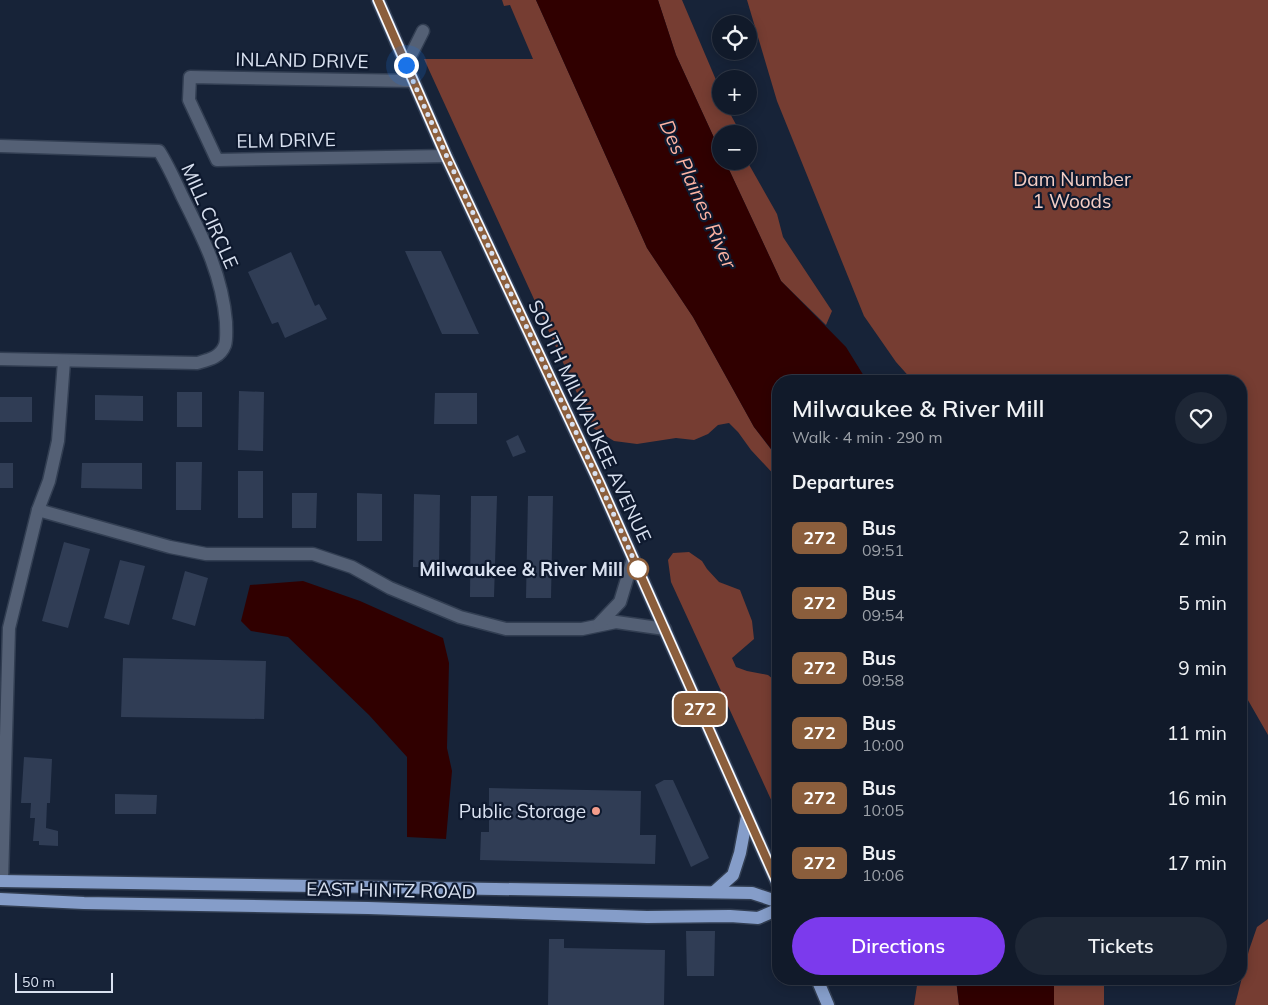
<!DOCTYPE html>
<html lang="en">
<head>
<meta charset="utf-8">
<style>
	:root { --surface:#111a2a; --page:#1e2736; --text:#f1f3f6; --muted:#9ca1a8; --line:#303847; --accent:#7c3aed }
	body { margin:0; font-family:Mulish,sans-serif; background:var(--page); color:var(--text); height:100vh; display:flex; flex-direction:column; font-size:19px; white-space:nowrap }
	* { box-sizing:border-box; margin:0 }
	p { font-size:16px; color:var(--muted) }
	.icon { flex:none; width:28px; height:28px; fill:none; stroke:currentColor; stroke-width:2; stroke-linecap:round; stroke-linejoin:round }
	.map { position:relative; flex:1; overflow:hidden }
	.sheet { position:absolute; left:772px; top:375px; width:475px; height:610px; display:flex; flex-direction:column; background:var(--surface); border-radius:20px; box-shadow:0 2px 12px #0003,0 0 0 1px var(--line) }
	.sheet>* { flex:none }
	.badge { padding:0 10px; border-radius:8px; font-size:18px; line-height:32px }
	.controls { position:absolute; left:712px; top:15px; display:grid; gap:10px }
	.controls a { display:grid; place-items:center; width:45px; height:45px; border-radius:50%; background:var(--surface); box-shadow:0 2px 12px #0003,0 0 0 1px var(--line); font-size:25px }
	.scale { position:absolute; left:15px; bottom:12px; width:98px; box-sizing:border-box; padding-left:5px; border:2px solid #d9e1f0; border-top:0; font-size:14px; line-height:18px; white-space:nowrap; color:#d9e1f0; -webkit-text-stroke:4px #0e192e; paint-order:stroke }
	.you { position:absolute; width:25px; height:25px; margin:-12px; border:4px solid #fff; border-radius:50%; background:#1a73e8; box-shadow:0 0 0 8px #1a73e833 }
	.map>.badge { position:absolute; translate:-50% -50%; box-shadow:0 0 0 2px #fff }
	h2 { padding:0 20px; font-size:19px; line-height:45px }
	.round { display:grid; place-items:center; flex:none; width:52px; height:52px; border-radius:26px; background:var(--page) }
	.summary { display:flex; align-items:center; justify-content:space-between; height:85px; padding:0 20px }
	h1 { font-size:24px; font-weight:600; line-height:38px }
	.cta { display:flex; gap:10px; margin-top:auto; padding:10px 20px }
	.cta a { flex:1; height:58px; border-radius:30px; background:var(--accent); color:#fff; font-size:20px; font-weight:600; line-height:58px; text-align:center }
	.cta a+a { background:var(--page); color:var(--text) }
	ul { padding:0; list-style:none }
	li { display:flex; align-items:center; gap:15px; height:65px; padding:0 20px }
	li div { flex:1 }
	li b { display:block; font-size:19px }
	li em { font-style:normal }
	li .badge { min-width:55px; font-weight:700; text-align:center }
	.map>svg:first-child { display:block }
</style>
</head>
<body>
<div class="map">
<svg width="1268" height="1005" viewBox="0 0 1268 1005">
	<rect width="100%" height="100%" fill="#172338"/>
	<g fill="#763d32">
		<path d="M502 0H536L647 248 693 317 754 427 779 460V480L751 450 738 432 729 423 718 425 708 434 694 440 676 438 637 444 614 441 593 428 424 59H533L510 5 504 6Z"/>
		<path d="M658 0H682L719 87 721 94V106H726L740 132V134H721V153L676 55Z"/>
		<path d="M747 0H1268V735L1241 688V381H913L896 362 864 316 777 101Z"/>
		<path d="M725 161H747L777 214 783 237 832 311 826 325 781 281Z"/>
		<path d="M689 552 702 561 707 569 719 582 740 590 752 621 754 639 732 658 736 667 747 671 768 675 779 684V817L671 582 668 560 673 553Z"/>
		<path d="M1268 919V1005H1235L1249 950 1257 927Z"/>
		<path d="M918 979H956L959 1005H914Z"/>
		<rect x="1054" y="979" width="50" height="26"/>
	</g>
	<g fill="#300000">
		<path d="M536 0H658L676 55 721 153V161H725L781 281 846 347 867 381H779V459L754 427 693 317 647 248Z"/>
		<path d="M303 581 360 601 443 638 449 663 447 748 452 771 446 839 407 837V757L369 715 288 637 251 631 241 621 250 585Z"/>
		<path d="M956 979H1054V1005H959Z"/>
	</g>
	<g fill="#303d55">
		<path d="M405 251H441L479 334H442Z"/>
		<path d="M291 252 315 306 319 304 327 319 285 338 278 322 272 324 248 272Z"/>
		<path d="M239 391 264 392 263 451 238 450Z"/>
		<rect x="177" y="392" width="25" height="35"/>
		<path d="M435 393H477V424H434Z"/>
		<path d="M95 395 143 396V421L95 420Z"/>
		<rect x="0" y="397" width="32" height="25"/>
		<path d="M518 435 526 452 513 457 506 441Z"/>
		<path d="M176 462H202L201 510H176Z"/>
		<rect x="0" y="463" width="13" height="25"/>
		<path d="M82 463H142V489L81 488Z"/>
		<rect x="238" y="471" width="25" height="47"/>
		<path d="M292 493H317L316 528H292Z"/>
		<path d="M357 493 382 494V541H357Z"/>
		<path d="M414 494 440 495 439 567H413Z"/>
		<path d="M471 496H497L494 597H470Z"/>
		<path d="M528 496H553L551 598H526Z"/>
		<path d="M64 542 90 549 68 628 42 621Z"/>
		<path d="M120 560 145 566 129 625 104 618Z"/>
		<path d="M185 571 208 578 195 626 172 619Z"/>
		<path d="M123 658 266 661 264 719 121 717Z"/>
		<path d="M24 757 52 759 50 803H47L46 828 58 831V846L39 845V841H33L35 818H30L31 803H21Z"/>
		<path d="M664 780H673L709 858 691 867 655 785Z"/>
		<path d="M489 788 641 791 640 835H656L655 864 480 860 481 832H489Z"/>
		<path d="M115 794 157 795 156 814H115Z"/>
		<path d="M686 931H715L714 976H687Z"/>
		<path d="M549 939H564V948L665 950 664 1005H548Z"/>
	</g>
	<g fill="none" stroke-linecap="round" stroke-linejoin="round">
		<defs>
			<g id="minor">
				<path d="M406 65 423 31"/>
				<path d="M413 81 190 77 189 100 217 160 446 156"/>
				<path d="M0 146 159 151C168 165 175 181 182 196 203 238 222 274 226 322 226 329 227 339 225 345 220 358 208 360 197 363L0 359"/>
				<path d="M38 510 170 547 206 554H313L352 567 390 588 460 617 506 629H582L616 622 665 629"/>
				<path d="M599 624 620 602 633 559"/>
				<path d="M2 881 9 628 38 510 49 481 58 441 64 361"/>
			</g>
			<g id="major">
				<path d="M378 0 446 156 600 484 779 887"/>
				<path d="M0 881 752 893 779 902"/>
				<path d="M714 892 733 875 740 853 747 816"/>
				<path d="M0 899 84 903 368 908 647 917 730 916 758 918 779 909"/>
				<path d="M817 979 828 1005"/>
			</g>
		</defs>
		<use href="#minor" stroke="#323e52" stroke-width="15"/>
		<use href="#major" stroke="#323e52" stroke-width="15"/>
		<use href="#minor" stroke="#546075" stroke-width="12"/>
		<use href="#major" stroke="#859dc9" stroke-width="12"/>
	</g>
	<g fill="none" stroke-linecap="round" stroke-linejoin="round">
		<defs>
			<path id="line" d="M378 0 446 156 600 484 779 887"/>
		</defs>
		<use href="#line" stroke="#fff" stroke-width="11"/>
		<use href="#line" stroke="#8b5e3c" stroke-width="8"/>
		<path stroke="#d9e1f0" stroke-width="5" stroke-dasharray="0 9" d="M406 65C481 237 566 404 641 576L638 569"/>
	</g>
	<circle fill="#fff" stroke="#8b5e3c" stroke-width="2.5" cx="638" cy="569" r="10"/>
	<circle fill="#f49d8b" stroke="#0e192e" stroke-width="2" cx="596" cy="811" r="5"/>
	<g text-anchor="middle" stroke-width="4.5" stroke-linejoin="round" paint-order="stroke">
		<g font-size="19" fill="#d9e1f0" stroke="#0e192e">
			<text transform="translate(302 60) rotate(1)" y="7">INLAND DRIVE</text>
			<text transform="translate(286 140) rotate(-1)" y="7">ELM DRIVE</text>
			<text transform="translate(210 216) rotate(66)" y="7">MILL CIRCLE</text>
			<text transform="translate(590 421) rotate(65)" y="7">SOUTH MILWAUKEE AVENUE</text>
			<text transform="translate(391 890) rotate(1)" y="7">EAST HINTZ ROAD</text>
		</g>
		<g font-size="19" fill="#f4cec5" stroke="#0e192e">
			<text x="1072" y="186">Dam Number<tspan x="1072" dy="22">1 Woods</tspan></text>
		</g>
		<g font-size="19" font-weight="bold" fill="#d9e1f0" stroke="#0e192e" text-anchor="end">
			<text x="623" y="576">Milwaukee &amp; River Mill</text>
		</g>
		<g font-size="19" fill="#d9e1f0" stroke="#0e192e" text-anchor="end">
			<text x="586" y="818">Public Storage</text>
		</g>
		<g font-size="20" font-style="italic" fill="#fdb3a3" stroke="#0e192e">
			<text transform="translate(698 194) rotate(66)" y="7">Des Plaines River</text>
		</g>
	</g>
</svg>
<div class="controls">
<a><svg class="icon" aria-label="locate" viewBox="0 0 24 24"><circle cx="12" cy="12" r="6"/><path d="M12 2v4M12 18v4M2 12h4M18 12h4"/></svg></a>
<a>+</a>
<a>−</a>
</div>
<div class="scale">50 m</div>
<div class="you" style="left:406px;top:65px"></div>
<b class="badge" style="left:700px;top:709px;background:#8b5e3c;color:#fff">272</b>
<section class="sheet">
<div class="summary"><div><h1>Milwaukee &amp; River Mill</h1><p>Walk · 4 min · 290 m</p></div><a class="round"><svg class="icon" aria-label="heart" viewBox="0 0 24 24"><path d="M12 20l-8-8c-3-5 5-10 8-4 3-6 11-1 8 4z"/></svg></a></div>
<h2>Departures</h2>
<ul>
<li><span class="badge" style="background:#8b5e3c;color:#fff">272</span><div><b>Bus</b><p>09:51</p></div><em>2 min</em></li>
<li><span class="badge" style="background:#8b5e3c;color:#fff">272</span><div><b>Bus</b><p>09:54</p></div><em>5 min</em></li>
<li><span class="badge" style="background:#8b5e3c;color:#fff">272</span><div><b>Bus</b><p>09:58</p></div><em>9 min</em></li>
<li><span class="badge" style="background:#8b5e3c;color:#fff">272</span><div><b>Bus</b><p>10:00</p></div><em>11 min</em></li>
<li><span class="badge" style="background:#8b5e3c;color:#fff">272</span><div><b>Bus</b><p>10:05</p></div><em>16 min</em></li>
<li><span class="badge" style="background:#8b5e3c;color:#fff">272</span><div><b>Bus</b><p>10:06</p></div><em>17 min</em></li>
</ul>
<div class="cta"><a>Directions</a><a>Tickets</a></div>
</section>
</div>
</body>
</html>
